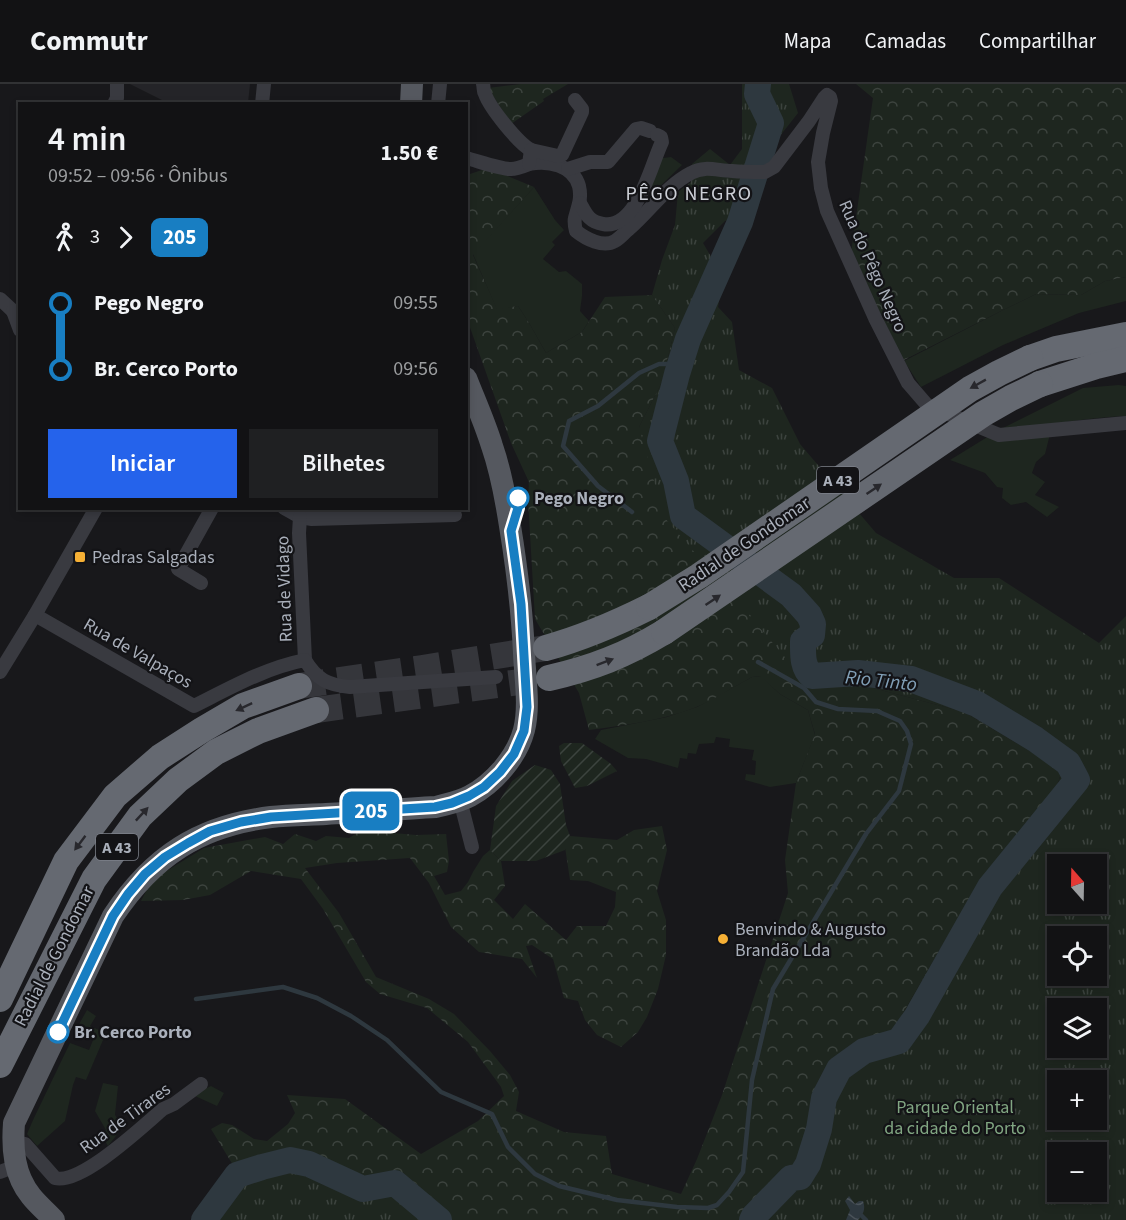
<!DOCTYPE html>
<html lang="pt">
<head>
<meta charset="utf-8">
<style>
	:root { --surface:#121214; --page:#1f2022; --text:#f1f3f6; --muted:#9c9ea0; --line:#313234; --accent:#2563eb }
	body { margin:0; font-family:"Source Sans 3",sans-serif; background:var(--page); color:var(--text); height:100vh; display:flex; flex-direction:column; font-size:22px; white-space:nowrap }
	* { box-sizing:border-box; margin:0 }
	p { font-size:20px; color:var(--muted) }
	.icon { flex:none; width:33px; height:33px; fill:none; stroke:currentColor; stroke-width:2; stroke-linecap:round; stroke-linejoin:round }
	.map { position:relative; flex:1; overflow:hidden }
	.sheet { position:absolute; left:18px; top:18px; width:450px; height:408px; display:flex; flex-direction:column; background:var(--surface); border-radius:0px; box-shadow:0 3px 9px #0003,0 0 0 2px var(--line) }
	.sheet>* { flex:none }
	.badge { padding:0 12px; border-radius:9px; font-size:21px; line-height:39px }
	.needle { width:39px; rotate:340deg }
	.buttons { position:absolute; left:1047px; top:770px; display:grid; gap:12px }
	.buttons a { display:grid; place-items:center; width:60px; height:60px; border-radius:0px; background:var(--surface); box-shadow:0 3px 9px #0003,0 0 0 2px var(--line); font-size:30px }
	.map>.badge { position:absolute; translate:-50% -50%; box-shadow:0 0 0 3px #fff }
	.legs { display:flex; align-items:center; gap:9px; height:66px; padding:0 30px; font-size:20px }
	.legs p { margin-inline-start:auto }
	.overview { display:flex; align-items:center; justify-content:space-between; height:102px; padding:0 30px }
	h1 { font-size:33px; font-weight:600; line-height:45px }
	.action { display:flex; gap:12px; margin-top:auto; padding:12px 30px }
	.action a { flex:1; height:69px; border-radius:0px; background:var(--accent); color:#fff; font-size:24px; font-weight:600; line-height:69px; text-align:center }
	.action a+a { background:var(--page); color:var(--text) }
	ul { padding:0 30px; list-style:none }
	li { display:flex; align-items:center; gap:21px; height:66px; font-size:22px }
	li i { display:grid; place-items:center; width:9px; height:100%; margin:0 8px; background:currentColor }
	li i::after { content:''; width:15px; height:15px; margin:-8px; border:4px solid; border-radius:50%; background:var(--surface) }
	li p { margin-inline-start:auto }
	li:first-child i { background:linear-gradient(#0000 50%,currentColor 0) }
	li:last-child i { background:linear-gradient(currentColor 50%,#0000 0) }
	header { display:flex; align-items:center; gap:36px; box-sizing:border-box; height:84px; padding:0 30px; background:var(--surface); border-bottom:2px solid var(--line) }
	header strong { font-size:28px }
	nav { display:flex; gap:33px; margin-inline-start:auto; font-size:21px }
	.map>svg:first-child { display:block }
</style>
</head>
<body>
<header>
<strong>Commutr</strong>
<nav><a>Mapa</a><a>Camadas</a><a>Compartilhar</a></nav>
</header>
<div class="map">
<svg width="1126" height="1136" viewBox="0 0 1126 1136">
	<defs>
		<pattern id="forest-crowns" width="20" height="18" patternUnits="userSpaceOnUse" patternTransform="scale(1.5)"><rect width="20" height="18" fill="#1e261f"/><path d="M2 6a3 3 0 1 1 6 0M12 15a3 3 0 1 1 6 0" fill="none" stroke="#3c433e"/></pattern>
		<pattern id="park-tufts" width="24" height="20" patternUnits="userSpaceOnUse" patternTransform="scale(1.5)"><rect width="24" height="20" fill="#1e261f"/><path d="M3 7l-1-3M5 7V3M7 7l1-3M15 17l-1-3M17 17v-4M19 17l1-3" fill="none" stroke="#3c433e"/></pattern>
		<pattern id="garden-furrows" width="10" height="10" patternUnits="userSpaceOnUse" patternTransform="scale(1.5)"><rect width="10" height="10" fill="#1e261f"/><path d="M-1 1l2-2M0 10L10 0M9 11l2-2" fill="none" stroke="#3c433e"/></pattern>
		<pattern id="water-waves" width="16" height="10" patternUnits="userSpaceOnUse" patternTransform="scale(1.5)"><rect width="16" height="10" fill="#2e383f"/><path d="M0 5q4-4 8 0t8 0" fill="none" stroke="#4a5259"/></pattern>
	</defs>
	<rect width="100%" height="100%" fill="#18181b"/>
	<path fill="#242428" d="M130 0H250L248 19 170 20Z"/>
	<g fill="#1e261f">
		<path d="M659 71 663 74 671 73 682 81 653 109 648 103Z"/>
		<path d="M534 103 555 136 564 146 552 158 555 161 543 175 559 188 566 187 582 200V212L580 227 589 237 582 248 546 269 529 239 518 222 497 226 473 170Z"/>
		<path d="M1126 193V217L1079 229 1003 261 921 303 904 277 1003 226 1036 210 1081 211 1105 197Z"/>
		<path d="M1119 301 1126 302V332C1084 334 1042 342 999 346L1083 304Z"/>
		<path d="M1050 350 1045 370 1036 378 1032 389 1045 398 1035 411 1059 423 1047 433 1026 418 1011 421 1002 414 1003 404 997 403 985 389 950 376 989 352Z"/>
		<path d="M761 592 780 610 808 626 815 651 796 699 770 703 745 696 746 690 755 691 756 677 752 676 754 666 729 663 730 655 716 653 714 659 699 660 696 670 688 669 687 675 680 674 678 684 646 675 628 674 595 655 601 646 667 633 697 623 752 593Z"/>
		<path d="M87 926 96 932 90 942 106 949 86 996 76 993 73 1001 65 1037 37 1062 27 1050 33 1036 70 959 89 966 96 949 78 942Z"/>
		<path d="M103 999 118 1002 115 1031 123 1043 108 1062 101 1050 106 1046 95 1027Z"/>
		<path d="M211 1002 224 1009 217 1022 195 1012V1010Z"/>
	</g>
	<g fill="url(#forest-crowns)">
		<path d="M521 0H568L543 15 544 17 511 40 488 4Z"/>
		<path d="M856 0H1126V193L1105 197 1081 211 1036 210 1003 226 898 279 850 176 873 14Z"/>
		<path d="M488 84 534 103 473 171 497 225 518 222 529 239 546 269 582 248 605 213 652 211 675 244 662 298 639 343 811 601 858 600 964 628 1062 686 1056 705 967 819 903 929 895 950 822 1007 817 1036 797 1088 778 1098 751 1131 748 1136H446L398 1093 365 1099 312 1075 286 1073 236 1086 211 1045 222 1039 232 1041 254 1055 267 1057 288 1040 295 1029 287 1011 345 1015 421 1070 478 1037 504 1012 501 1003 468 958 427 924 380 910 366 898 323 825 301 795 251 787 210 811 183 816 141 817 152 796 204 764 265 753 283 760 295 750 316 757 326 752 349 754 357 749 382 748 416 751 446 750 449 777 447 788 434 792 445 811 461 807 468 798 473 788 483 772 490 766 501 777 505 802 494 816 513 835 525 820 566 856 577 842H606L615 823 616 808 588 797 570 796 565 763 570 752 617 756 634 746 662 742 667 766 657 807 666 836V871L658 905 647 933 638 948 621 963 597 951 585 936 578 917 564 914 553 875 532 861 526 862 537 894 522 875 479 868 451 843 429 799 410 774 337 779 305 784 339 829 376 893 429 915 454 930 490 967 510 991 519 1008 516 1027 564 1048 606 1052 612 1090 681 1110 697 1075 722 1011 788 809 785 776 796 699 815 650 808 626 780 610 760 592 752 593C733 603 714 616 694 624 660 637 625 641 589 646L579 609 535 535 528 416 529 398 511 359 467 235V91Z"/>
	</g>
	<g fill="url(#park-tufts)" fill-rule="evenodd">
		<path d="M742 0H789L798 29 776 57 766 79 758 124 725 137 703 159 723 193 718 223 732 238 739 286 772 304 800 360 876 449 954 494H999L1099 559 1126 532V1136H748L751 1131C763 1116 776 1093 797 1088L817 1036 822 1007 834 985 851 968 895 950 903 929 967 819 1056 706 1062 686 964 628 858 600 811 601 790 579 664 433 639 343 662 298 675 244 652 211 662 176 675 141 678 108 691 98 692 80 710 65 730 81 742 65ZM1058 780H1096V819H1058ZM1058 852H1096V891H1058ZM1058 924H1096V963H1058ZM1058 996H1096V1035H1058ZM1058 1068H1096V1107H1058Z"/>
		<path d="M286 1073 309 1074 365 1099 398 1093 417 1100 446 1136H198L236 1086Z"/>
	</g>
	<g fill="url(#garden-furrows)">
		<path d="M564 659H582L611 680 617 687 587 702 575 704 561 677 559 662Z"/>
		<path d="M535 681 551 686 560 700 566 741 570 752 565 766 536 777H501L490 766 496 722 512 697Z"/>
	</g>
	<path fill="url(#water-waves)" d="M849 1112 855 1120 859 1117H863C866 1125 863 1131 858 1136H846L850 1126 845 1117Z"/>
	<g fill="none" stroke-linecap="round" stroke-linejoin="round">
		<g stroke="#2e383f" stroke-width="4.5">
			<path d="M632 428 598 402 563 362 569 337 598 322 639 289 659 280H680"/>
			<path d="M196 915 283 903 317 914 351 932 387 956 441 1008 492 1030 508 1063 535 1090 559 1102 617 1116 677 1123 708 1124 717 1121 729 1108 743 1088 752 996 773 905 866 750 899 707 911 660 907 647 900 637 877 627 838 625 816 618 804 604 758 578"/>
			<path d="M862 1132 866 1136"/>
		</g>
		<g stroke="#2e383f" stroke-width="26">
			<path d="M204 1136 237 1091 262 1083 290 1076 309 1080 363 1105 395 1099 439 1136"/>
			<path d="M752 1136 754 1132 791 1094 800 1093 808 1080 819 1045 824 1014 839 985 864 967 899 957 917 932 990 803 1077 696 1068 679 1035 655 977 620 911 595 858 589 812 592C802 584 803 570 803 557L812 551 813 540 809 531 791 511 683 432 676 397 660 357 677 290 688 255 740 138 771 39 757 10 758 0"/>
		</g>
		<g stroke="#35363b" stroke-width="26" stroke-dasharray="26 13" stroke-linecap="butt">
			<path d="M299 602 422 584 546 564"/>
			<path d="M316 626 548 594"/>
		</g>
		<g stroke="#393a40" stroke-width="14">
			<path d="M483 0C484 3 483 7 485 10 490 24 518 59 531 66"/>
			<path d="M114 20 117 14V0"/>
			<path d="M262 20 264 0"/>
			<path d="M438 20 440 0"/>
			<path d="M466 74C478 77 501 85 511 85 517 85 524 82 529 80 548 76 573 81 579 102 582 115 578 122 575 134 574 138 575 143 576 147 586 155 603 164 615 157 620 154 624 149 629 145 650 127 666 102 691 89 705 81 718 87 732 87 743 88 754 88 765 88L774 83 809 37 824 14 827 11 830 13 831 17 823 49 818 78 821 104 827 127 875 234 908 299 927 321 999 351 1126 339"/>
			<path d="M529 80 531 66 558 72 562 71 582 28V25L575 16"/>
			<path d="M568 85 590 78H608L636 45 641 44 650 47"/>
			<path d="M580 119C586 130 589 138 603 140 637 146 651 80 662 58L661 53 657 51"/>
			<path d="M0 215 13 227 20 230"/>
			<path d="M13 227 20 246"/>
			<path d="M284 424 300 433 312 435 455 431"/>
			<path d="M300 433 299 449 305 576"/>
			<path d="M201 499 178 485 212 424"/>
			<path d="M35 531 194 622C230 604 265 584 305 576 317 596 328 601 350 603L496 593"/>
			<path d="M0 588 35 531 96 424"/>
			<path d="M460 716 472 763"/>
			<path d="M12 1057 25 1060 55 1094C81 1101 143 1042 163 1025L174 1020 201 1000"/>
			<path d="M0 1088 16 1082"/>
		</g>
		<g stroke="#55585f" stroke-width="22">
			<path d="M411 20 412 0"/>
			<path d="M54 1136C47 1128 38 1121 31 1112 14 1091 12 1065 14 1039L113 832C153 772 199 742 271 733 289 731 307 731 326 730 362 728 399 725 436 723 447 720 459 718 470 712 494 699 517 673 524 646 530 622 525 594 524 569 522 526 517 485 510 442 506 416 501 388 492 362 485 339 475 317 466 294"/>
		</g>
		<g stroke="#656971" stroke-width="26">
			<path d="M1030 274 1056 265 1126 251"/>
			<path d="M1040 300 1096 282 1126 275"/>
			<path d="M546 564C582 554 615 540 649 523"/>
			<path d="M549 594C593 584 626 571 664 548"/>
			<path d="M0 915 66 777 115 712 160 673 202 646 243 622 299 602"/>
			<path d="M0 981 94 795 140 732 178 696 216 668 258 647 316 626"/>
		</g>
		<g stroke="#656971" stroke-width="26">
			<path d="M649 523 699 492 970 305 999 289 1030 274"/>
			<path d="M664 548 983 330 1011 314 1040 300"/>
		</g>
	</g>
	<defs><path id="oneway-solid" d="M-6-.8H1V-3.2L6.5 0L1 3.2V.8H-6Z" transform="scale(1.5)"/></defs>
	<g fill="#28282d">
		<use href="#oneway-solid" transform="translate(978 300) rotate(151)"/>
		<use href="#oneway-solid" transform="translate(874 405) rotate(-34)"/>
		<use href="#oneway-solid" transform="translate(713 516) rotate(-34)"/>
		<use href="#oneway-solid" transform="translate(605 578) rotate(-21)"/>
		<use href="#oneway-solid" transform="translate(244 623) rotate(155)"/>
		<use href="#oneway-solid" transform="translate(142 730) rotate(-47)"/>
		<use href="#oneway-solid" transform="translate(80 759) rotate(127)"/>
	</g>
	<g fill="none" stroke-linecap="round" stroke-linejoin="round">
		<defs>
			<path id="line-1" d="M58 948 113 832 128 810 145 790 165 773 188 759 210 747 241 738 271 733 435 723 452 719 469 712 484 703 500 688 514 670 524 647 527 623 521 520 511 447 518 424V414"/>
		</defs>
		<use href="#line-1" stroke="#fff" stroke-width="14"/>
		<use href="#line-1" stroke="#187ec2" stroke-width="9"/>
	</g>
	<g fill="#fff" stroke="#187ec2" stroke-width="3">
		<circle cx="518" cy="414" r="10"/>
		<circle cx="58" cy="948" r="10"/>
	</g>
	<g fill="#f6b035" stroke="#131316" stroke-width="2">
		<rect x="74" y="467" width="12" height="12" rx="3"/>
		<circle cx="723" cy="855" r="6"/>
	</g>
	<g text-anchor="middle" stroke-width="4.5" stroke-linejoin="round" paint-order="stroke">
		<g fill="#131316" stroke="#7d818a" stroke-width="1.5">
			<rect x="817" y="383" width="42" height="26" rx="4.5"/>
			<rect x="96" y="750" width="42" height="26" rx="4.5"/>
		</g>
		<g font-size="16" font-weight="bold" fill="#aab0bb">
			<text x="838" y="402">A 43</text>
			<text x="117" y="769">A 43</text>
		</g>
		<g font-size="18" fill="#aab0bb" stroke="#131316">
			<text transform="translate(873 182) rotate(66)" y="6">Rua do Pêgo Negro</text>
			<text transform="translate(744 460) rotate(-34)" y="6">Radial de Gondomar</text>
			<text transform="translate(284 505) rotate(-92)" y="6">Rua de Vidago</text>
			<text transform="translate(138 569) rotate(30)" y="6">Rua de Valpaços</text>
			<text transform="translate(54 872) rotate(-63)" y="6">Radial de Gondomar</text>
			<text transform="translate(125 1034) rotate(-36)" y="6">Rua de Tirares</text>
		</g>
		<g font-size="18" font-weight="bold" fill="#aab0bb" stroke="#131316" text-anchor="start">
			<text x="534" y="420">Pego Negro</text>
			<text x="74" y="954">Br. Cerco Porto</text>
		</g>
		<g font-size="18" fill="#aab0bb" stroke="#131316" text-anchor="start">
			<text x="92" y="479">Pedras Salgadas</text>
			<text x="735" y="851">Benvindo &amp; Augusto<tspan x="735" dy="21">Brandão Lda</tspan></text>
		</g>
		<g font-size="18" fill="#81a682" stroke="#131316">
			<text x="955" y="1029">Parque Oriental<tspan x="955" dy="21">da cidade do Porto</tspan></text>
		</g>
		<g font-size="20" letter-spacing="1.5" fill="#cccfd6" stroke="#131316">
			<text x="689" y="116">PÊGO NEGRO</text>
		</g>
		<g font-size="20" font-style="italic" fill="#819fb6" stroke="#131316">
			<text transform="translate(881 596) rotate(6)" y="7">Rio Tinto</text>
		</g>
	</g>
</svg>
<div class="buttons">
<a><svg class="needle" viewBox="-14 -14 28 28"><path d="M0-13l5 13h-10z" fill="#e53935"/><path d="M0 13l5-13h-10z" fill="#9c9ea0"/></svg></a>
<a><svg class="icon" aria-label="locate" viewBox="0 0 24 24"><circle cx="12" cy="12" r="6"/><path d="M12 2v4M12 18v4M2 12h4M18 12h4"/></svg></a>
<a><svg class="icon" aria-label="layers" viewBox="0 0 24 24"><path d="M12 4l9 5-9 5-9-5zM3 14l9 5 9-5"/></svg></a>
<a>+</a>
<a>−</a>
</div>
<b class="badge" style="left:371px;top:727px;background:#187ec2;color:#fff">205</b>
<section class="sheet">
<div class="overview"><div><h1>4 min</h1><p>09:52 – 09:56 · Ônibus</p></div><b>1.50 €</b></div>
<div class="legs"><svg class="icon" aria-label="walk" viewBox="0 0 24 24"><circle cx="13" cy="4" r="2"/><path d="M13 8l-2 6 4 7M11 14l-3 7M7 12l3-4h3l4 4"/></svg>3<svg class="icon" aria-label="forward" viewBox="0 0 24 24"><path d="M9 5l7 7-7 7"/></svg><b class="badge" style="background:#187ec2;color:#fff">205</b></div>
<ul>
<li><i style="color:#187ec2"></i><b>Pego Negro</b><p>09:55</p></li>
<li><i style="color:#187ec2"></i><b>Br. Cerco Porto</b><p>09:56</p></li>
</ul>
<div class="action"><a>Iniciar</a><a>Bilhetes</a></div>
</section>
</div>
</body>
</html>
